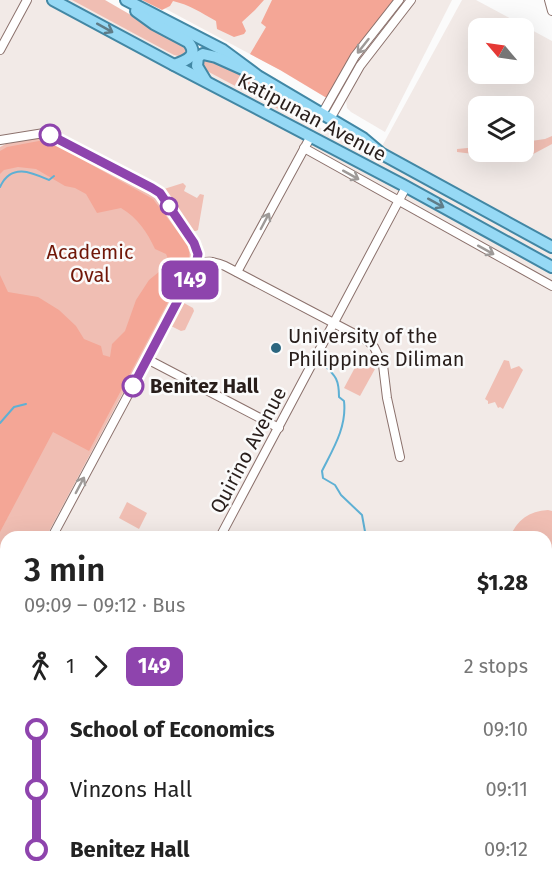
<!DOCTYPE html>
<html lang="en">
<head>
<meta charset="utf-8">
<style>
	:root { --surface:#fff; --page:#f6f6f6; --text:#222; --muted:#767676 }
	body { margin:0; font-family:"Fira Sans",sans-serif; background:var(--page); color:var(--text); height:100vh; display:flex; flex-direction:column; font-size:22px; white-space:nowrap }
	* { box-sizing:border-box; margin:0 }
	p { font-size:20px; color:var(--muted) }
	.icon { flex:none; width:33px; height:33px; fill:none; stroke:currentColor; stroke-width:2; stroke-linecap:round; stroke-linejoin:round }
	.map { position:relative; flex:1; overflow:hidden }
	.side { position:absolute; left:0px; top:531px; width:552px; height:362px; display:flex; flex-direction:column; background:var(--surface); border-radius:18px 18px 0 0; box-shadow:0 6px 24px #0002 }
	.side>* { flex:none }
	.badge { padding:0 12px; border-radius:9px; font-size:21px; line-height:39px }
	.needle { width:39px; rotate:299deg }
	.buttons { position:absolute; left:468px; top:18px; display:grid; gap:12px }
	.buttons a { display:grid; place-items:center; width:66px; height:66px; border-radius:12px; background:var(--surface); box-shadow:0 6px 24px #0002; font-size:30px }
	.map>.badge { position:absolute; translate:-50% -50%; box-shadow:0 0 0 3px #fff }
	.legs { display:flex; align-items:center; gap:9px; height:66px; padding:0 24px; font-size:20px }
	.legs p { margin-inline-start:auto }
	.overview { display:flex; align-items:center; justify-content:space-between; height:102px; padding:0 24px }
	h1 { font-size:33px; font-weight:600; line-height:45px }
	ul { padding:0 24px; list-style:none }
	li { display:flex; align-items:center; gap:21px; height:60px; font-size:22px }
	li i { display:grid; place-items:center; width:9px; height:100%; margin:0 8px; background:currentColor }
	li i::after { content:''; width:15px; height:15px; margin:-8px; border:4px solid; border-radius:50%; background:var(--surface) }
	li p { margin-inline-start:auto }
	li:first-child i { background:linear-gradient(#0000 50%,currentColor 0) }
	li:last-child i { background:linear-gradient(currentColor 50%,#0000 0) }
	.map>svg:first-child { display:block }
</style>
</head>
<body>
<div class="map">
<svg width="552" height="892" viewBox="0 0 552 892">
	<rect width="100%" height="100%" fill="#fbfbfb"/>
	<g fill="#f2eae7" fill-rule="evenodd">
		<path d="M0 0H96L375 159 462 0H476L552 41V892H0ZM478 28H524V74H478ZM478 106H524V152H478ZM6 537H546V886H6Z"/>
		<path d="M149 0H297L280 70Z"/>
		<path d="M415 0H452L385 132 351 112 347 108 346 100 360 74Z"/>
	</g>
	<g fill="#f0beb3">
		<path d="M72 0H105L181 44 185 47 187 51 184 55 179 56 174 55Z"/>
		<path d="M209 58 239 72 306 117V121L303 122 205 70 199 60Z"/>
		<path d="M552 136V144L522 160 457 152V149L478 147V152H524V142L545 139Z"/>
		<path d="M45 137 55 141 153 196C162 204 188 236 191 247 193 254 192 260 190 267L46 537H6V613L0 624V147L6 144Z"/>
		<path d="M183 183 186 186 184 191 197 198 200 194 204 195 198 230 196 231H193L164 189Z"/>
		<path d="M184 303 193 308 194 311 185 330 181 331 171 326Z"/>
		<path d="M359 360 375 369 360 396 344 388Z"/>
		<path d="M504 360 509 361 511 369 519 366 523 370 503 409 500 407 498 408 495 402 488 404V401L485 399Z"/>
		<path d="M127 502 147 513 139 529 119 518Z"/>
		<path d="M548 510 552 511V583H546V537H510C517 520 529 511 548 510Z"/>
		<path d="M546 685 552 689V783L546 780Z"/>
		<path d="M6 828V886L102 887V892H0V831Z"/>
	</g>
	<g fill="#f4a696">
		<path d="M142 0H264L255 10 242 22 246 31 244 34 234 37 217 29 216 21C200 12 190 5 173 1L170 6 162 10Z"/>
		<path d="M272 0H396L329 97H325L280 70 250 54 266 27 261 23Z"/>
		<path d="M44 140 54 144 153 199 187 244C190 252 190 258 187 266L89 451 53 432 0 532V275L8 292 38 297 59 310 76 326 84 339 101 346 103 355 110 357 112 344 125 331 136 300 149 280 170 263 166 254 155 249C147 232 138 218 121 208L97 213 86 194 75 188 65 186 36 169 18 167 4 170 0 174V151L7 147Z"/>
		<path d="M225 887H303L301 892H232V890Z"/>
	</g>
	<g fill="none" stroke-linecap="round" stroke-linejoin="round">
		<g stroke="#5eb0d4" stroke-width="2">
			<path d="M0 187C11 163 31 172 49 180L54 176"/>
			<path d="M327 350 324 365C336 376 339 380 339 397L344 401C347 427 333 449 322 471L323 478 335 485 341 495 362 515 366 537"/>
			<path d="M0 423 14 407 26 404"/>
			<path d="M546 735H552"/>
		</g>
		<defs>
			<g id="minor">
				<path d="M549 0 552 11"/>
				<path d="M0 50 27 0"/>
				<path d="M322 114 355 56 399 0"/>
				<path d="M330 119 360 66 411 0"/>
				<path d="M0 140 44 133 60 139 152 187C154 189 158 191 159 193 169 203 198 244 198 257 198 266 192 275 188 283L52 537"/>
				<path d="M304 148 552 286"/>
				<path d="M196 266C207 259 214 262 225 266L368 341 374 347 383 365 387 398 400 457"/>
				<path d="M237 272 311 136"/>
				<path d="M147 359 279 428"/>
				<path d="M220 537 406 187"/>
				<path d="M0 634 6 623"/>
				<path d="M0 641 6 644"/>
				<path d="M108 886 109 892"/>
				<path d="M520 886 529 892"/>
			</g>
			<g id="major">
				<path d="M53 0 174 65 403 185 552 267"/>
				<path d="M126 0 223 50 258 76 363 138 382 154 552 247"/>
				<path d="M136 11 154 24 188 42C200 56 185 61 174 65"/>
				<path d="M206 81 197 66 198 57 203 54 216 57 245 70"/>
			</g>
		</defs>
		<use href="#minor" stroke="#8b716c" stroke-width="10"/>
		<use href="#major" stroke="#4287a4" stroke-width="14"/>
		<use href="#minor" stroke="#fff" stroke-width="8"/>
		<use href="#major" stroke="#96d9f5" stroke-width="10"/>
	</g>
	<defs><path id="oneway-shaft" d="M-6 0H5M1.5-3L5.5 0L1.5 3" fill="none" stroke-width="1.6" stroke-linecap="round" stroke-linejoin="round" transform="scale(1.5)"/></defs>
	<g stroke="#5f7c88">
		<use href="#oneway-shaft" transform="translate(105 28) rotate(29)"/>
		<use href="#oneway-shaft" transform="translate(436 203) rotate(29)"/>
	</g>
	<g stroke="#9e9a98">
		<use href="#oneway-shaft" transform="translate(363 46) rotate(128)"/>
		<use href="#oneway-shaft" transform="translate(351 175) rotate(29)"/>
		<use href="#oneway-shaft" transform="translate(265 221) rotate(-62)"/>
		<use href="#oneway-shaft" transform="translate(486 250) rotate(29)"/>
		<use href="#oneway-shaft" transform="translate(80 485) rotate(-62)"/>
	</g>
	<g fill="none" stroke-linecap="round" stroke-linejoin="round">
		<defs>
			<path id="line-1" d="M50 135 152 188 160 193 194 243 198 254 196 266 133 386"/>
		</defs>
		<use href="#line-1" stroke="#fff" stroke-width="14"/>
		<use href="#line-1" stroke="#8e44ad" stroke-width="9"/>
	</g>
	<g fill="#fff" stroke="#8e44ad" stroke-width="3">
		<circle cx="50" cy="135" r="10"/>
		<circle cx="169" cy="206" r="8"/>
		<circle cx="133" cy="386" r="10"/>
	</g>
	<circle fill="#2c667f" stroke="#fbfbfb" stroke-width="2" cx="276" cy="348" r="6"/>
	<g text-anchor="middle" stroke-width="5" stroke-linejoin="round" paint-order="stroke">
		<g font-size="20" fill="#281e1b" stroke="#fbfbfb">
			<text transform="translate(312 117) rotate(28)" y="7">Katipunan Avenue</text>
			<text transform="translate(248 450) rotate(-62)" y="7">Quirino Avenue</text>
		</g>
		<g font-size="20" fill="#701708" stroke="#fbfbfb">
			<text x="90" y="259">Academic<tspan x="90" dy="23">Oval</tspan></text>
		</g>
		<g font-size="20" fill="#281e1b" stroke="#fbfbfb" text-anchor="start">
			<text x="288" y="343">University of the<tspan x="288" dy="23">Philippines Diliman</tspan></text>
		</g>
		<g font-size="20" font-weight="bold" fill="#281e1b" stroke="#fbfbfb" text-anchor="start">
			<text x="150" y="393">Benitez Hall</text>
		</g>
	</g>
</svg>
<div class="buttons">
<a><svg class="needle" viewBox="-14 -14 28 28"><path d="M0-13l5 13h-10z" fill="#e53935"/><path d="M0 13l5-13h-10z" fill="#767676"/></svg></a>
<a><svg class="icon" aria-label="layers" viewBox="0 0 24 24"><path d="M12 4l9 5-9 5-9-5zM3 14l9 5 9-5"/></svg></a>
</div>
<b class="badge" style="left:190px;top:280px;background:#8e44ad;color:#fff">149</b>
<section class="side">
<div class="overview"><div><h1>3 min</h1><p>09:09 – 09:12 · Bus</p></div><b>$1.28</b></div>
<div class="legs"><svg class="icon" aria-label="walk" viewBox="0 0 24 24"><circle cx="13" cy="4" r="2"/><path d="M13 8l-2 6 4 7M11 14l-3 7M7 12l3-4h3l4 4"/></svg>1<svg class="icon" aria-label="forward" viewBox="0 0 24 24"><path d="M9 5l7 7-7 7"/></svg><b class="badge" style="background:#8e44ad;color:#fff">149</b><p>2 stops</p></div>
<ul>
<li><i style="color:#8e44ad"></i><b>School of Economics</b><p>09:10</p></li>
<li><i style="color:#8e44ad"></i><span>Vinzons Hall</span><p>09:11</p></li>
<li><i style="color:#8e44ad"></i><b>Benitez Hall</b><p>09:12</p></li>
</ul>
</section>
</div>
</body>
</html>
